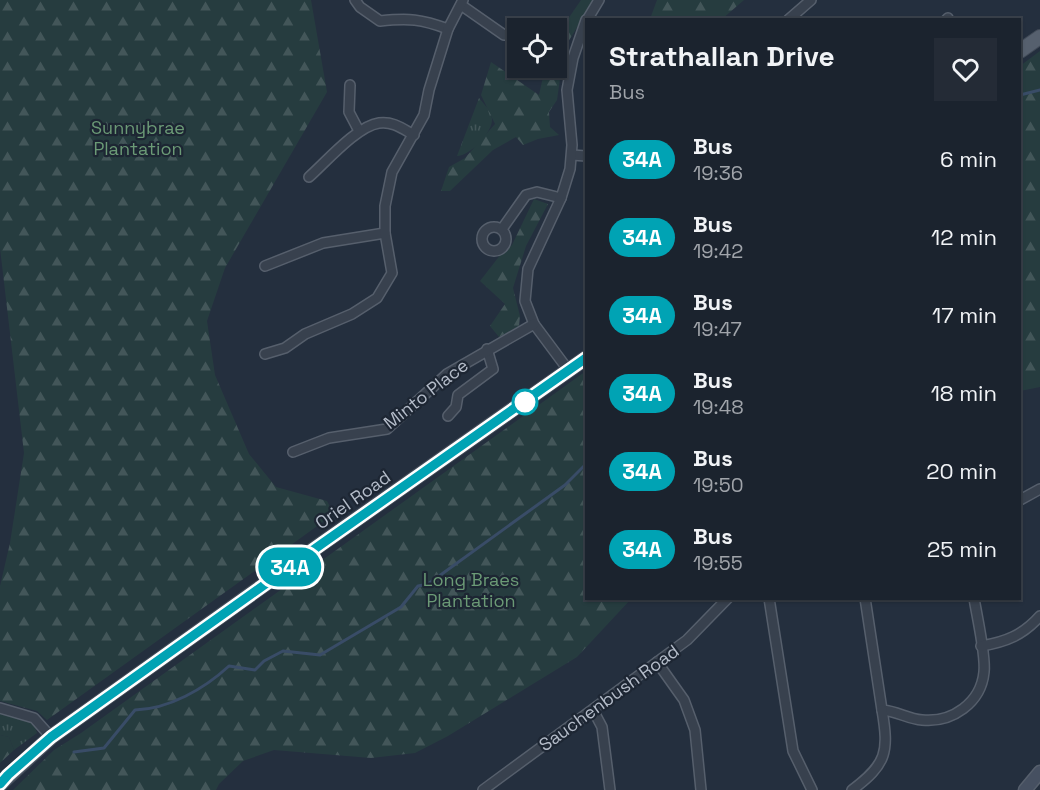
<!DOCTYPE html>
<html lang="en">
<head>
<meta charset="utf-8">
<style>
	:root { --surface:#1b232e; --page:#242b36; --text:#f1f3f6; --muted:#a0a4aa; --line:#39404a }
	body { margin:0; font-family:"Space Grotesk",sans-serif; background:var(--page); color:var(--text); height:100vh; display:flex; flex-direction:column; font-size:22px; white-space:nowrap }
	* { box-sizing:border-box; margin:0 }
	p { font-size:20px; color:var(--muted) }
	.icon { flex:none; width:33px; height:33px; fill:none; stroke:currentColor; stroke-width:2; stroke-linecap:round; stroke-linejoin:round }
	.map { position:relative; flex:1; overflow:hidden }
	.details { position:absolute; left:585px; top:18px; width:436px; height:582px; display:flex; flex-direction:column; background:var(--surface); border-radius:0px; box-shadow:0 2px 4px #0004,0 0 0 2px var(--line) }
	.details>* { flex:none }
	.badge { padding:0 12px; border-radius:20px; font-size:21px; line-height:39px }
	.buttons { position:absolute; left:507px; top:18px; display:grid; gap:12px }
	.buttons a { display:grid; place-items:center; width:60px; height:60px; border-radius:0px; background:var(--surface); box-shadow:0 2px 4px #0004,0 0 0 2px var(--line); font-size:30px }
	.map>.badge { position:absolute; translate:-50% -50%; box-shadow:0 0 0 3px #fff }
	.round { display:grid; place-items:center; flex:none; width:63px; height:63px; border-radius:0px; background:var(--page) }
	.summary { display:flex; align-items:center; justify-content:space-between; height:102px; padding:0 24px }
	h1 { font-size:28px; font-weight:800; line-height:45px }
	ul { padding:0; list-style:none }
	li { display:flex; align-items:center; gap:18px; height:78px; padding:0 24px }
	li div { flex:1 }
	li b { display:block; font-size:22px }
	li em { font-style:normal }
	li .badge { min-width:66px; font-weight:700; text-align:center }
	.map>svg:first-child { display:block }
</style>
</head>
<body>
<div class="map">
<svg width="1040" height="790" viewBox="0 0 1040 790">
	<defs>
		<pattern id="grass-tufts" width="24" height="20" patternUnits="userSpaceOnUse" patternTransform="scale(1.5)"><rect width="24" height="20" fill="#263c3f"/><path d="M3 7l-1-3M5 7V3M7 7l1-3M15 17l-1-3M17 17v-4M19 17l1-3" fill="none" stroke="#435659"/></pattern>
		<pattern id="forest-firs" width="22" height="20" patternUnits="userSpaceOnUse" patternTransform="scale(1.5)"><rect width="22" height="20" fill="#263c3f"/><path d="M5 1l3.5 6h-7zM16 11l3.5 6h-7z" fill="#435659"/></pattern>
	</defs>
	<rect width="100%" height="100%" fill="#242f3e"/>
	<g fill="url(#grass-tufts)">
		<path d="M479 98C484 104 491 111 492 119 493 132 470 156 457 156Z"/>
		<path d="M0 714 33 721 37 733 14 750 9 737 0 735Z"/>
	</g>
	<g fill="url(#forest-firs)">
		<path d="M0 0H311L327 92 225 268 207 321 215 375 249 454 276 487 327 501 334 514 47 720 37 711 0 701V586L10 543 24 453 0 248Z"/>
		<path d="M581 0H594L568 42 561 72 557 100 549 112 550 127 559 135 538 139 523 145 516 137 493 150 450 191H441L449 167 465 158 495 124 481 95 491 62 539 95 545 68H556L557 35Z"/>
		<path d="M657 0H744L722 19H650Z"/>
		<path d="M1040 51V387L1020 391V66Z"/>
		<path d="M534 199 548 204 526 246 513 288 520 316 519 326 499 337 490 326 505 304 480 281 501 254 512 245Z"/>
		<path d="M586 371V598L631 599 577 657 448 736 415 753 371 758 274 750 243 761 219 784 216 790H13L54 750 81 733Z"/>
		<path d="M0 735 9 737 14 750 0 763Z"/>
	</g>
	<g fill="none" stroke-linecap="round" stroke-linejoin="round">
		<g stroke="#394c67" stroke-width="3">
			<path d="M1020 95 1040 90"/>
			<path d="M74 752 104 748 135 710C169 709 204 689 229 666L255 670 264 661 283 651 320 655 401 607 418 586 428 584 565 485 586 464"/>
		</g>
		<defs>
			<g id="street">
				<path d="M355 0 360 7 380 21C409 18 421 19 448 29"/>
				<path d="M461 5 504 35"/>
				<path d="M587 20 599 0"/>
				<path d="M788 20 811 0"/>
				<path d="M946 20 948 18"/>
				<path d="M350 85 349 112 359 131"/>
				<path d="M572 155 586 156"/>
				<path d="M309 177C326 162 357 126 379 123 393 121 403 129 414 135"/>
				<circle cx="494" cy="239" r="12"/>
				<path d="M502 229 526 195 537 192 561 198"/>
				<path d="M265 266 323 243 385 233"/>
				<path d="M265 354 285 348 305 334 352 314 377 298 392 273 385 233V206L392 172 424 115 429 90 448 29 463 0"/>
				<path d="M569 371 534 324 525 301 528 269 561 198 570 169 572 145 567 90 573 58 586 20"/>
				<path d="M448 416 456 407 458 395 493 369 487 349"/>
				<path d="M293 452 329 438 387 429 447 374 534 324"/>
				<path d="M1020 500 1040 489"/>
				<path d="M769 598 793 751 812 790"/>
				<path d="M865 598 882 710C897 711 908 719 922 720 952 723 981 703 984 672 986 655 977 617 974 598"/>
				<path d="M981 646C1006 642 1023 635 1040 616"/>
				<path d="M657 662 684 700 695 730 701 790"/>
				<path d="M0 708 34 718 51 737"/>
				<path d="M593 710 602 727 610 790"/>
				<path d="M483 790 687 640 728 598"/>
				<path d="M852 790C887 764 889 752 882 710"/>
			</g>
			<path id="secondary" d="M1025 790 1040 772"/>
			<g id="primary">
				<path d="M1020 51 1040 37"/>
				<path d="M0 784 51 737 317 547 586 358"/>
			</g>
		</defs>
		<use href="#street" stroke="#565f6c" stroke-width="12"/>
		<use href="#secondary" stroke="#565f6c" stroke-width="15"/>
		<use href="#primary" stroke="#414a57" stroke-width="16"/>
		<use href="#street" stroke="#38414e" stroke-width="9"/>
		<use href="#secondary" stroke="#465061" stroke-width="12"/>
		<use href="#primary" stroke="#56606e" stroke-width="14"/>
	</g>
	<g fill="none" stroke-linecap="round" stroke-linejoin="round">
		<defs>
			<path id="line" d="M0 784 8 775 51 737 323 543 586 358"/>
		</defs>
		<use href="#line" stroke="#fff" stroke-width="14"/>
		<use href="#line" stroke="#00a3b4" stroke-width="9"/>
	</g>
	<circle fill="#fff" stroke="#00a3b4" stroke-width="3" cx="525" cy="402" r="12"/>
	<g text-anchor="middle" stroke-width="4.5" stroke-linejoin="round" paint-order="stroke">
		<g font-size="18" fill="#6b9a76" stroke="#1d2633">
			<text x="138" y="134">Sunnybrae<tspan x="138" dy="21">Plantation</tspan></text>
			<text x="471" y="586">Long Braes<tspan x="471" dy="21">Plantation</tspan></text>
		</g>
		<g font-size="18" fill="#b4bcc9" stroke="#1d2633">
			<text transform="translate(426 394) rotate(-38)" y="6">Minto Place</text>
			<text transform="translate(353 500) rotate(-35)" y="6">Oriel Road</text>
			<text transform="translate(609 698) rotate(-36)" y="6">Sauchenbush Road</text>
		</g>
	</g>
</svg>
<div class="buttons">
<a><svg class="icon" aria-label="locate" viewBox="0 0 24 24"><circle cx="12" cy="12" r="6"/><path d="M12 2v4M12 18v4M2 12h4M18 12h4"/></svg></a>
</div>
<b class="badge" style="left:290px;top:567px;background:#00a3b4;color:#fff">34A</b>
<section class="details">
<div class="summary"><div><h1>Strathallan Drive</h1><p>Bus</p></div><a class="round"><svg class="icon" aria-label="heart" viewBox="0 0 24 24"><path d="M12 20l-8-8c-3-5 5-10 8-4 3-6 11-1 8 4z"/></svg></a></div>
<ul>
<li><span class="badge" style="background:#00a3b4;color:#fff">34A</span><div><b>Bus</b><p>19:36</p></div><em>6 min</em></li>
<li><span class="badge" style="background:#00a3b4;color:#fff">34A</span><div><b>Bus</b><p>19:42</p></div><em>12 min</em></li>
<li><span class="badge" style="background:#00a3b4;color:#fff">34A</span><div><b>Bus</b><p>19:47</p></div><em>17 min</em></li>
<li><span class="badge" style="background:#00a3b4;color:#fff">34A</span><div><b>Bus</b><p>19:48</p></div><em>18 min</em></li>
<li><span class="badge" style="background:#00a3b4;color:#fff">34A</span><div><b>Bus</b><p>19:50</p></div><em>20 min</em></li>
<li><span class="badge" style="background:#00a3b4;color:#fff">34A</span><div><b>Bus</b><p>19:55</p></div><em>25 min</em></li>
</ul>
</section>
</div>
</body>
</html>
